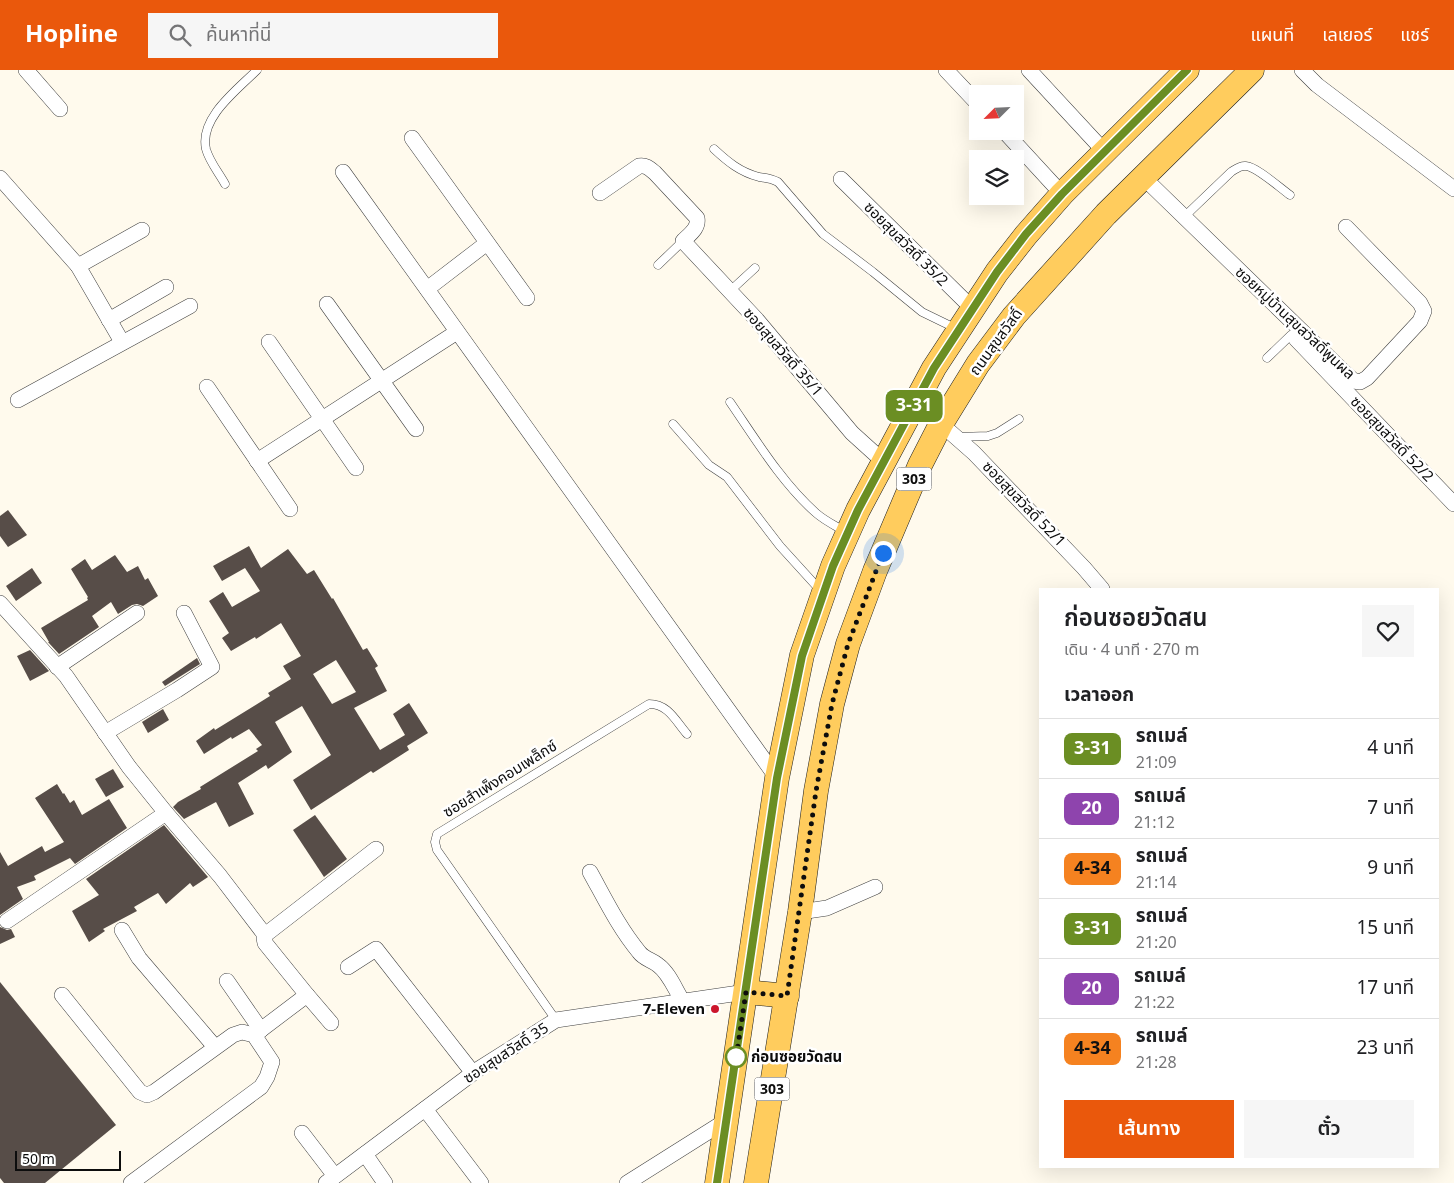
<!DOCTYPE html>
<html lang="th">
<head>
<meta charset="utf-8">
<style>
	:root { --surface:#fff; --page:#f6f6f6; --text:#202124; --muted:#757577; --line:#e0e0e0; --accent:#ea580c }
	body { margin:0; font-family:Georgia,"Noto Sans Thai",serif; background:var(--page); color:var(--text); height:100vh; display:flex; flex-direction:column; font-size:19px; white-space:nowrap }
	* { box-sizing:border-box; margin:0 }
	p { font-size:16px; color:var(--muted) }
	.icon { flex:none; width:28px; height:28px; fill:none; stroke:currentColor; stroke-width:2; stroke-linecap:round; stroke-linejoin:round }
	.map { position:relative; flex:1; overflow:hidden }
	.sheet { position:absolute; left:1039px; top:518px; width:400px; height:580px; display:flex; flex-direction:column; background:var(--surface); border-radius:0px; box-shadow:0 5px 20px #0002 }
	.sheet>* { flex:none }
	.badge { padding:0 10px; border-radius:8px; font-size:18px; line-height:32px }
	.needle { width:32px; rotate:246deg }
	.controls { position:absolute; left:969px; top:15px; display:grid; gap:10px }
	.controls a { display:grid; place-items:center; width:55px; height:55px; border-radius:0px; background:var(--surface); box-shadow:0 5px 20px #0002; font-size:25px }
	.scale { position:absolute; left:15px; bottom:12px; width:106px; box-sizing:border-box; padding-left:5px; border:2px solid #0d0d0d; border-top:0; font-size:14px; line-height:18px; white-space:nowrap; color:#0d0d0d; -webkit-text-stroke:4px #fff; paint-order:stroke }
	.you { position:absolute; width:25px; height:25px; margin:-12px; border:4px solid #fff; border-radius:50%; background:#1a73e8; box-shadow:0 0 0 8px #1a73e833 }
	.map>.badge { position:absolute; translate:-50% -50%; box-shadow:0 0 0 2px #fff }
	h2 { padding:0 25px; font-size:19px; line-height:45px }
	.round { display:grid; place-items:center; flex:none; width:52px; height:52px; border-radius:0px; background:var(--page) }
	.headline { display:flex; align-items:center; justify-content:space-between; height:85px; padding:0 25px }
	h1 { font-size:24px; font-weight:600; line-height:38px }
	.primary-button { display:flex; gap:10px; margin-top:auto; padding:10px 25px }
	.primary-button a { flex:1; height:58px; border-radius:0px; background:var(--accent); color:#fff; font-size:20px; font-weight:600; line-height:58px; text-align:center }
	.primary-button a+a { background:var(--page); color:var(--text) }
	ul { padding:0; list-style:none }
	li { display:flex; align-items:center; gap:15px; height:60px; padding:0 25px; border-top:1px solid var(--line) }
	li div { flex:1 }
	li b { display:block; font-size:19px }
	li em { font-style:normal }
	li .badge { min-width:55px; font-weight:700; text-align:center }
	header { display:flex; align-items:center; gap:30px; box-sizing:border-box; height:70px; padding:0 25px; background:var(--accent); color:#fff }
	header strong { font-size:24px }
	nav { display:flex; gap:28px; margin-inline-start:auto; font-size:18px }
	.search { width:350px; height:45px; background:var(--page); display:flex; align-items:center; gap:12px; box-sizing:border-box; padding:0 18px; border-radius:0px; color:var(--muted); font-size:19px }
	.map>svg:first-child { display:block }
</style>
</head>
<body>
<header>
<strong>Hopline</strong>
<div class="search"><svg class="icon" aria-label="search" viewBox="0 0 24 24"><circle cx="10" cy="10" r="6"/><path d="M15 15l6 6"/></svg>ค้นหาที่นี่</div>
<nav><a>แผนที่</a><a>เลเยอร์</a><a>แชร์</a></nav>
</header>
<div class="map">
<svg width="1454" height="1113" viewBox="0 0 1454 1113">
	<rect width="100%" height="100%" fill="#fffaed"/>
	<g fill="#574d48" fill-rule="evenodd">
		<path d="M8 440 27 465 8 477 0 466V446Z"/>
		<path d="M249 476 261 498 288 479 307 504 314 500 332 529 333 528 363 580 367 578 378 596 375 598 387 621 354 638 380 680 405 665 393 644 409 633 428 663 407 676 409 680 373 703 371 701 311 740 293 710 331 685 302 636 275 652 292 682 268 699 266 695 238 713 254 744 229 757 216 732 184 749 173 737 178 732 201 719 200 717 258 681 256 679 262 675 249 659 232 669 231 667 204 684 196 671 214 658 215 660 270 626 268 623 291 609 283 596 301 586 281 553 256 569 255 567 231 581 222 568 229 563 209 531 223 522 232 537 260 521 245 498 222 511 213 496ZM336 590 356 622 332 634 313 604Z"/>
		<path d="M115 485 127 502 138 496 145 510 148 508 158 526 143 536 137 534 132 535 118 544 111 532 92 546 99 557 59 584 48 572H49L41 558 88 530 87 528 88 527 71 499 85 489 92 500Z"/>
		<path d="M32 498 42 513 16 531 6 516Z"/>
		<path d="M30 580 49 601 30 611 17 586Z"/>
		<path d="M197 588 200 594 165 616 162 612Z"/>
		<path d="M163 639 169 650 148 663 142 652Z"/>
		<path d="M113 699 124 717 106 727 95 709Z"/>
		<path d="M57 714 63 724 64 723 70 733 74 730 82 745 109 729 127 758 75 794 70 788 34 806 36 810 17 817 23 829 0 845V782L8 796 42 776 45 782 64 772 35 728Z"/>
		<path d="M315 745 347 789 324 807 293 760Z"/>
		<path d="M164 755 208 807 193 817 190 813 166 834 158 823 134 837 137 841 103 859 105 861 89 872 72 841 99 825 86 809Z"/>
		<path d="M0 857 7 860 11 859 15 867 0 874Z"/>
		<path d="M0 912 116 1055 45 1113H4L0 1108Z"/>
	</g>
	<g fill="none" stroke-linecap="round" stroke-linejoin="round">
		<defs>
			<g id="service">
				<path d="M714 79C728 92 740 102 759 107 766 108 771 108 778 112L823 164 873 202 922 242 957 259"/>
				<path d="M225 114C219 103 209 91 206 79 199 48 237 20 257 0"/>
				<path d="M1184 147 1231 102C1236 99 1240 95 1246 96 1257 97 1280 118 1290 125"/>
				<path d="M658 195 683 171"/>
				<path d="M730 221 755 198"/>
				<path d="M1267 288 1291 265"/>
				<path d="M730 332C756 370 782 413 816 443 825 451 836 456 846 462"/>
				<path d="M673 354 709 395 727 407 780 476 820 520"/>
				<path d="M958 367 988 366 997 363 1019 349"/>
				<path d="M556 950 437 780 435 772 437 764 649 634C668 634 675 650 687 664"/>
			</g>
			<g id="minor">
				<path d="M26 0 60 39"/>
				<path d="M946 0 978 34"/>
				<path d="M1029 0 1104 81"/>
				<path d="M1302 0 1317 15 1454 119"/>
				<path d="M1004 61 1062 124"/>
				<path d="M412 68 527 228"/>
				<path d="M343 102 777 708"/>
				<path d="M1143 107 1346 304 1354 311 1360 312 1367 308 1420 251 1424 241 1420 233 1346 157"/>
				<path d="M0 108 78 196 122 272"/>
				<path d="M841 109 972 238"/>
				<path d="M600 123 639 96C646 95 649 98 655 103L697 148C699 158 690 164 683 171L757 250 852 363 884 392"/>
				<path d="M78 196 142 160"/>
				<path d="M427 219 487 173"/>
				<path d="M327 234 416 359"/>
				<path d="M109 250 166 217"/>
				<path d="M1296 269 1454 434"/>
				<path d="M269 272 356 398"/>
				<path d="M207 317 290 439"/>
				<path d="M18 330 190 236"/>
				<path d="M941 354 974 383 1084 498 1102 519"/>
				<path d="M257 391 457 262"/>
				<path d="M0 533 66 606 129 697 166 743 220 806 265 865"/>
				<path d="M57 597 137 543"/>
				<path d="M105 663 177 620 212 597 184 543"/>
				<path d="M590 802C605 829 619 858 639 882 644 889 652 890 658 895 669 903 675 919 682 930"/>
				<path d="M800 842 827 838 875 817"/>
				<path d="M7 851 166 743"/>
				<path d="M122 860 139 888 215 977"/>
				<path d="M348 897 376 879 473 1003"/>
				<path d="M227 911 261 960"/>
				<path d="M62 925 140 1022 147 1025 154 1022 233 965 242 962 254 965 272 992 267 1007 261 1017 131 1113"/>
				<path d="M307 925 331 953"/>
				<path d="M254 965 307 925 265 873 264 868 265 865 376 779"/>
				<path d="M425 1039 481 1113"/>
				<path d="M302 1063 335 1106"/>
				<path d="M365 1084 385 1113"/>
				<path d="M326 1113 477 1000 556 950 746 922"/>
				<path d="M627 1113 727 1050"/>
			</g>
			<g id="primary">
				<path d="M746 922 787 926"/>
				<path d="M717 1113 777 708 802 585 833 496 858 440 934 298 997 202 1026 165 1062 124 1187 0"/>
				<path d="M756 1113 800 842 816 721 832 634 848 574 875 501 920 395 941 354 978 294 1014 246 1106 144 1252 0"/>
			</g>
		</defs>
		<use href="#service" stroke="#404040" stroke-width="9"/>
		<use href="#minor" stroke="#404040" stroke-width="16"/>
		<use href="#primary" stroke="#1e1e1e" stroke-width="25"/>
		<use href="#service" stroke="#fff" stroke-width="8"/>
		<use href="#minor" stroke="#fff" stroke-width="15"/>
		<use href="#primary" stroke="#ffcc5d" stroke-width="24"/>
	</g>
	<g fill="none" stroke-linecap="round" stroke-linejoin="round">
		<defs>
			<path id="line" d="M717 1113 777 708 802 586 833 496 858 440 934 298 997 202 1026 164 1062 124 1187 0"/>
		</defs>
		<use href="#line" stroke="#fff" stroke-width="11"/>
		<use href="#line" stroke="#6b8e23" stroke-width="8"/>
		<path stroke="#0d0d0d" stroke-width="5" stroke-dasharray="0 9" d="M736 987 735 995 746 922 787 926 816 721 832 634 848 574 883 483"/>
	</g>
	<circle fill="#cc162c" stroke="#fff" stroke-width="2" cx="715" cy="939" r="5"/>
	<circle fill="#fff" stroke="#6b8e23" stroke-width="2.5" cx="736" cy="987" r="10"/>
	<g text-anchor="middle" stroke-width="5" stroke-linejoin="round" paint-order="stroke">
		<g fill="#fff" stroke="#565656" stroke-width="1">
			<rect x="896.5" y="397.5" width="35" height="23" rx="4"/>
			<rect x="754.5" y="1007.5" width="35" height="23" rx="4"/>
		</g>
		<g font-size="14" font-weight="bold" fill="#0d0d0d">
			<text x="914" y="414">303</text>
			<text x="772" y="1024">303</text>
		</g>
		<g font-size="15" fill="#0d0d0d" stroke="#fff">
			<text transform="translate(906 174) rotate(45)" y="5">ซอยสุขสวัสดิ์ 35/2</text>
			<text transform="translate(1295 253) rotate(43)" y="5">ซอยหมู่บ้านสุขสวัสดิ์พูนผล</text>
			<text transform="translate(996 272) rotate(-54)" y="5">ถนนสุขสวัสดิ์</text>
			<text transform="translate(783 282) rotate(49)" y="5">ซอยสุขสวัสดิ์ 35/1</text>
			<text transform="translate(1392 369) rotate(46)" y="5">ซอยสุขสวัสดิ์ 52/2</text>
			<text transform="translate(1024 434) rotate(46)" y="5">ซอยสุขสวัสดิ์ 52/1</text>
			<text transform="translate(500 709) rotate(-32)" y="5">ซอยสำเพ็งคอมเพล็กซ์</text>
			<text transform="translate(506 983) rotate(-33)" y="5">ซอยสุขสวัสดิ์ 35</text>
		</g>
		<g font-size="15" font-weight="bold" fill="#0d0d0d" stroke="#fff" text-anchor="end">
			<text x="705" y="944">7-Eleven</text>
		</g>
		<g font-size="15" font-weight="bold" fill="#0d0d0d" stroke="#fff" text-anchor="start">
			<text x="751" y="992">ก่อนซอยวัดสน</text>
		</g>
	</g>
</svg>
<div class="controls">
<a><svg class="needle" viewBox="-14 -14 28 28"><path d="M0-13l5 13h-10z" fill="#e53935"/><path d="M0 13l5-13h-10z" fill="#757577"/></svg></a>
<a><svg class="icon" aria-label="layers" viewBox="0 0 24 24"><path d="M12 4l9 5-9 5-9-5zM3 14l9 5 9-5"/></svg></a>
</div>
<div class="scale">50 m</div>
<div class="you" style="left:883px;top:483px"></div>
<b class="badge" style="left:914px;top:336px;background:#6b8e23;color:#fff">3-31</b>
<section class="sheet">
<div class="headline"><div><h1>ก่อนซอยวัดสน</h1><p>เดิน · 4 นาที · 270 m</p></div><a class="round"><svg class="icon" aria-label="heart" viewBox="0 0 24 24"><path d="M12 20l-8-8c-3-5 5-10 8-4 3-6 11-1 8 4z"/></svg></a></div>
<h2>เวลาออก</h2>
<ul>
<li><span class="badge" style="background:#6b8e23;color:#fff">3-31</span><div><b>รถเมล์</b><p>21:09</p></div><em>4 นาที</em></li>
<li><span class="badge" style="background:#8e44ad;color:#fff">20</span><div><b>รถเมล์</b><p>21:12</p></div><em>7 นาที</em></li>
<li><span class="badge" style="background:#f58220;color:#111">4-34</span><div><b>รถเมล์</b><p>21:14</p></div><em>9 นาที</em></li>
<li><span class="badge" style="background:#6b8e23;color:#fff">3-31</span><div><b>รถเมล์</b><p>21:20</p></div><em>15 นาที</em></li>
<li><span class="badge" style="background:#8e44ad;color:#fff">20</span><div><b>รถเมล์</b><p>21:22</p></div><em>17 นาที</em></li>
<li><span class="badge" style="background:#f58220;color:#111">4-34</span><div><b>รถเมล์</b><p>21:28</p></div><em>23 นาที</em></li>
</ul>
<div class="primary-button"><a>เส้นทาง</a><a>ตั๋ว</a></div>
</section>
</div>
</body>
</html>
